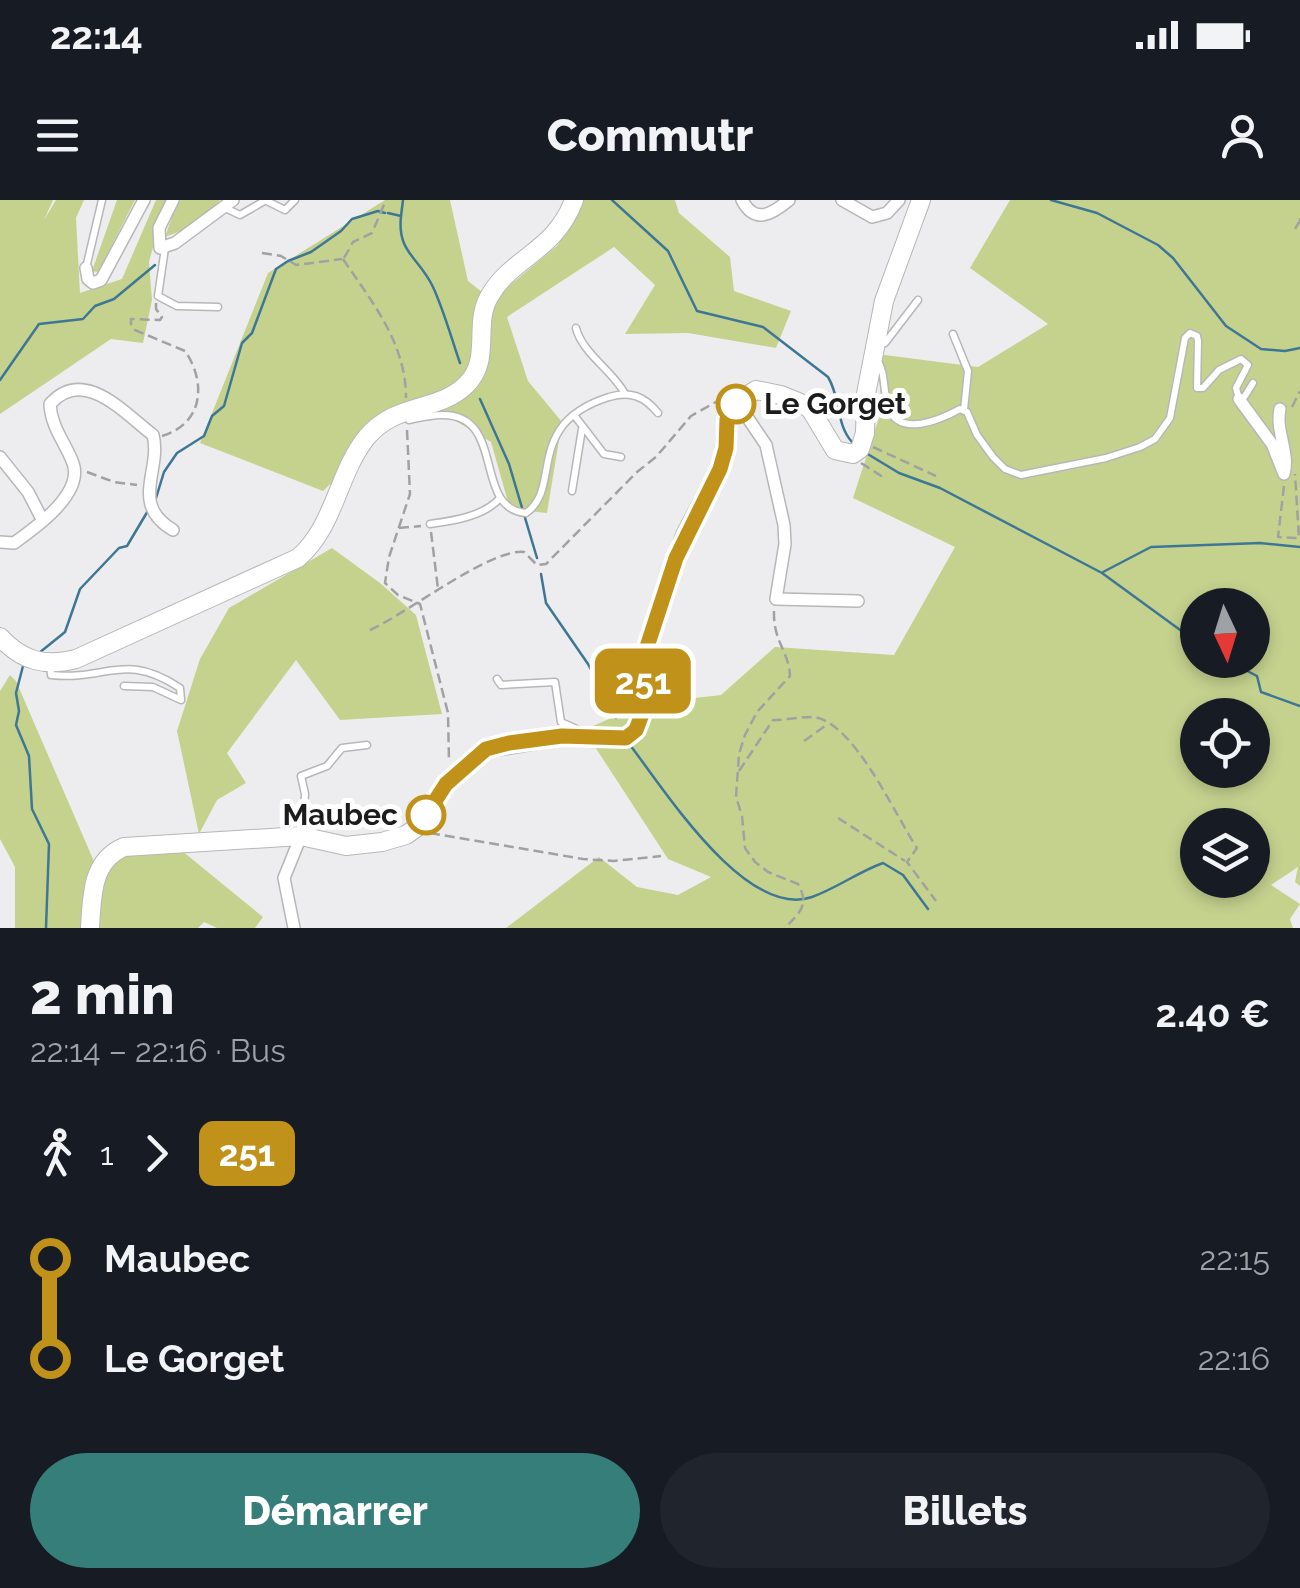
<!DOCTYPE html>
<html lang="fr">
<head>
<meta charset="utf-8">
<style>
	:root { --surface:#171b24; --page:#20242c; --text:#f1f3f6; --muted:#9ea1a6; --accent:#367e7a }
	body { margin:0; font-family:Raleway,sans-serif; background:var(--page); color:var(--text); height:100vh; display:flex; flex-direction:column; font-size:38px; white-space:nowrap }
	* { box-sizing:border-box; margin:0 }
	p { font-size:32px; color:var(--muted) }
	.icon { flex:none; width:55px; height:55px; fill:none; stroke:currentColor; stroke-width:2; stroke-linecap:round; stroke-linejoin:round }
	.map { position:relative; height:728px; overflow:hidden }
	.sheet { display:flex; flex-direction:column; background:var(--surface); flex:1 }
	.sheet>* { flex:none }
	.badge { padding:0 20px; border-radius:15px; font-size:35px; line-height:65px }
	.needle { width:65px; rotate:176deg }
	.tools { position:absolute; left:1180px; top:388px; display:grid; gap:20px }
	.tools a { display:grid; place-items:center; width:90px; height:90px; border-radius:50%; background:var(--surface); box-shadow:0 5px 15px #0003; font-size:50px }
	.map>.badge { position:absolute; translate:-50% -50%; box-shadow:0 0 0 5px #fff }
	.legs { display:flex; align-items:center; gap:15px; height:110px; padding:0 30px; font-size:32px }
	.legs p { margin-inline-start:auto }
	.overview { display:flex; align-items:center; justify-content:space-between; height:170px; padding:0 30px }
	h1 { font-size:55px; font-weight:800; line-height:75px }
	.button { display:flex; gap:20px; margin-top:auto; padding:20px 30px }
	.button a { flex:1; height:115px; border-radius:60px; background:var(--accent); color:#fff; font-size:40px; font-weight:800; line-height:115px; text-align:center }
	.button a+a { background:var(--page); color:var(--text) }
	ul { padding:0 30px; list-style:none }
	li { display:flex; align-items:center; gap:35px; height:100px; font-size:38px }
	li i { display:grid; place-items:center; width:15px; height:100%; margin:0 12px; background:currentColor }
	li i::after { content:''; width:25px; height:25px; margin:-12px; border:8px solid; border-radius:50%; background:var(--surface) }
	li p { margin-inline-start:auto }
	li:first-child i { background:linear-gradient(#0000 50%,currentColor 0) }
	li:last-child i { background:linear-gradient(currentColor 50%,#0000 0) }
	.status { display:flex; justify-content:space-between; align-items:center; height:70px; padding:0 50px; background:var(--surface); direction:ltr }
	.status svg { height:28px; fill:currentColor }
	header { display:flex; justify-content:space-between; align-items:center; height:130px; padding:0 30px; background:var(--surface); font-size:45px; font-weight:800 }
	.map>svg:first-child { display:block }
</style>
</head>
<body>
<div class="status"><b>22:14</b><svg viewBox="0 0 49 12"><path d="M0 12V9h3v3zM5 12V6h3v6zM10 12V3h3v9zM15 12V0h3v12zM26 1h20v11H26zM47 4h2v5h-2z"/></svg></div>
<header><svg class="icon" aria-label="menu" viewBox="0 0 24 24"><path d="M4 6h16M4 12h16M4 18h16"/></svg>Commutr<svg class="icon" aria-label="person" viewBox="0 0 24 24"><circle cx="12" cy="8" r="4"/><path d="M4 21q1-7 8-7t8 7"/></svg></header>
<div class="map">
<svg width="1300" height="728" viewBox="0 0 1300 728">
	<rect width="100%" height="100%" fill="#ededef"/>
	<g fill="#c5d28e" fill-rule="evenodd">
		<path d="M0 0H53L44 20 56 0H84L76 18 80 93 122 79 156 0H166L149 62 152 100 143 143 111 139 0 214Z"/>
		<path d="M117 0H135L98 72 92 71Z"/>
		<path d="M178 0H220L199 24 165 37Z"/>
		<path d="M385 0H450L468 81 492 100 558 45 578 0H675L679 13 730 57 734 91 791 111 776 148 688 133 625 134 655 85 614 47 507 117 528 181 562 222 547 313 510 309 491 242 419 199 323 291 200 243 268 73Z"/>
		<path d="M1010 0H1300V686L1295 682 1298 667 1271 685 1300 704 1290 719 1293 728H506L599 657 637 687 678 695 711 677 668 659 584 530 643 504 721 495 775 447 894 455 955 347 853 298 882 208 877 154 978 167 1048 124 970 68ZM1198 405H1252V460H1198ZM1198 515H1252V570H1198ZM1198 625H1252V680H1198Z"/>
		<path d="M332 348 380 383 416 415 442 514 340 520 296 460 227 553 246 583 217 600 199 634 177 531 200 459 229 408Z"/>
		<path d="M10 475 16 481 96 666 135 648 176 646 263 717 255 728H217L204 722 198 728H15V667L0 639V491Z"/>
	</g>
	<g fill="none" stroke-linecap="round" stroke-linejoin="round">
		<g stroke="#3e7796" stroke-width="2.5">
			<path d="M612 0 668 51 697 111 763 127 828 177C841 198 836 225 852 242"/>
			<path d="M1051 0 1097 13 1158 45 1173 58 1226 126 1261 149 1285 151 1300 148"/>
			<path d="M388 13 401 16 403 0"/>
			<path d="M401 16C397 53 419 57 433 87 444 111 451 137 460 163"/>
			<path d="M0 180 39 124 83 119 95 106 114 99 155 65"/>
			<path d="M480 199 509 264 537 358"/>
			<path d="M866 253 899 273 940 288 1102 373 1198 443"/>
			<path d="M156 298 164 272 177 253 204 236 212 216 224 206 242 143 252 133 276 69 288 61 311 52 341 31 352 19 378 11 385 13"/>
			<path d="M1103 372 1151 347 1260 343 1300 347"/>
			<path d="M541 374 546 403 588 464 616 518"/>
			<path d="M39 453 65 432 80 389 119 348 127 346 149 309"/>
			<path d="M1226 460 1257 476 1261 492 1300 506"/>
			<path d="M23 466 16 493 19 511 16 525 29 556 32 609 49 644 46 728"/>
			<path d="M630 545C664 589 746 720 812 697 837 688 858 672 883 663L903 675 928 709"/>
		</g>
		<defs>
			<g id="lane">
				<path d="M265 0 285 10 295 0"/>
				<path d="M223 7 240 15 266 0"/>
				<path d="M165 48 158 96 177 106 218 107"/>
				<path d="M86 68 102 0"/>
				<path d="M576 128C582 153 613 171 625 194"/>
				<path d="M953 134 968 171 964 210"/>
				<path d="M880 142 885 143 918 100"/>
				<path d="M877 159C886 174 883 191 888 207 899 238 940 220 960 209L967 212 977 235 993 257 1005 269 1021 275 1106 258 1140 247 1155 239 1170 218 1185 138 1190 133 1197 136 1198 141 1197 188H1203L1219 170 1241 159 1248 165 1236 188 1239 199H1243L1253 183"/>
				<path d="M406 212 409 220C419 218 430 215 441 215 507 213 472 309 526 313 563 288 523 224 609 197 631 191 644 196 658 213"/>
				<path d="M574 215 604 254 621 257"/>
				<path d="M572 291 582 229"/>
				<path d="M430 324C453 321 485 316 500 298"/>
				<path d="M50 464 51 475C108 481 124 451 180 488L181 500 153 487 124 486"/>
				<path d="M497 479 501 485 555 482 561 522 579 530"/>
				<path d="M302 633 305 594 301 576 327 566 342 548 367 545"/>
			</g>
			<g id="street">
				<path d="M173 0 159 28 160 48 175 43 233 0"/>
				<path d="M742 0C755 25 772 14 789 0"/>
				<path d="M842 0 872 17 887 13 899 0"/>
				<path d="M86 68 88 79 93 83 101 80 144 0"/>
				<path d="M1239 199 1272 244 1284 274C1290 252 1275 231 1280 209"/>
				<path d="M737 202 766 245 784 325 785 344 776 399 858 401"/>
				<path d="M0 257 28 292 42 319"/>
				<path d="M0 342 14 343C35 328 84 294 73 263 65 242 51 227 50 204 84 166 124 213 153 235 162 270 129 304 173 330"/>
				<path d="M294 728 284 678 301 636"/>
			</g>
			<g id="secondary">
				<path d="M0 437C22 461 45 467 76 459L298 358C335 326 337 275 366 238 397 201 437 213 466 185 492 160 473 125 489 97 511 57 555 52 574 0"/>
				<path d="M90 728C92 697 91 661 124 647L301 636 346 646 382 642 406 635 416 628 447 584 486 549 562 536 626 538 637 530 642 515 644 456 660 405 685 335 720 269 724 256 727 219 737 202 756 190 781 195 803 204 811 210 835 250 853 254 860 249 865 233 866 194 884 101 921 0"/>
			</g>
		</defs>
		<use href="#lane" stroke="#b7b7b9" stroke-width="9"/>
		<use href="#street" stroke="#b7b7b9" stroke-width="14"/>
		<use href="#secondary" stroke="#b7b7b9" stroke-width="20"/>
		<g stroke="#a1a1a3" stroke-width="2.5" stroke-dasharray="10 5" stroke-linecap="butt">
			<path d="M1300 18V24"/>
			<path d="M1295 29 1299 22"/>
			<path d="M262 53 281 56 296 65 342 59"/>
			<path d="M344 58 353 42 372 33 386 0"/>
			<path d="M343 59C372 102 406 143 406 198"/>
			<path d="M156 103V109L162 117 160 120 131 119V124L135 130 185 151C207 183 203 224 162 236"/>
			<path d="M1292 207 1300 191"/>
			<path d="M407 230 410 294 389 357 385 383 398 395 420 404 448 513 449 562"/>
			<path d="M873 247 936 276"/>
			<path d="M861 263 886 279"/>
			<path d="M87 272 114 282 137 285"/>
			<path d="M1284 286 1278 337 1299 338 1295 274"/>
			<path d="M399 328 421 326"/>
			<path d="M431 332 438 389"/>
			<path d="M774 411C773 442 789 451 790 476L757 512 745 535 739 554 736 597 742 616 745 648 755 662 768 672 798 684C810 705 800 712 785 728"/>
			<path d="M370 430C406 414 491 348 524 352L537 365 546 364 637 272 656 257 691 216 723 198"/>
			<path d="M804 541 828 524"/>
			<path d="M739 571 773 520C786 520 800 517 812 517 853 519 896 617 917 648L907 662 936 701"/>
			<path d="M838 618 905 661"/>
			<path d="M430 633 583 659 614 661 661 656"/>
		</g>
		<use href="#lane" stroke="#fff" stroke-width="6"/>
		<use href="#street" stroke="#fff" stroke-width="11"/>
		<use href="#secondary" stroke="#fff" stroke-width="18"/>
	</g>
	<g fill="none" stroke-linecap="round" stroke-linejoin="round">
		<defs>
			<path id="line-1" d="M426 615 446 584 486 549 509 543 562 536 626 538 636 530 642 514 644 456 676 358 720 269 726 248 727 219 736 204"/>
		</defs>
		<use href="#line-1" stroke="#fff" stroke-width="22"/>
		<use href="#line-1" stroke="#c0921a" stroke-width="15"/>
	</g>
	<g fill="#fff" stroke="#c0921a" stroke-width="5">
		<circle cx="736" cy="204" r="18"/>
		<circle cx="426" cy="615" r="18"/>
	</g>
	<g text-anchor="middle" stroke-width="10" stroke-linejoin="round" paint-order="stroke">
		<g font-size="30" font-weight="bold" fill="#1c1c1d" stroke="#fff" text-anchor="start">
			<text x="764" y="214">Le Gorget</text>
			<text x="398" y="625" text-anchor="end">Maubec</text>
		</g>
	</g>
</svg>
<div class="tools">
<a><svg class="needle" viewBox="-14 -14 28 28"><path d="M0-13l5 13h-10z" fill="#e53935"/><path d="M0 13l5-13h-10z" fill="#9ea1a6"/></svg></a>
<a><svg class="icon" aria-label="locate" viewBox="0 0 24 24"><circle cx="12" cy="12" r="6"/><path d="M12 2v4M12 18v4M2 12h4M18 12h4"/></svg></a>
<a><svg class="icon" aria-label="layers" viewBox="0 0 24 24"><path d="M12 4l9 5-9 5-9-5zM3 14l9 5 9-5"/></svg></a>
</div>
<b class="badge" style="left:643px;top:481px;background:#c0921a;color:#fff">251</b>
</div>
<section class="sheet">
<div class="overview"><div><h1>2 min</h1><p>22:14 – 22:16 · Bus</p></div><b>2.40 €</b></div>
<div class="legs"><svg class="icon" aria-label="walk" viewBox="0 0 24 24"><circle cx="13" cy="4" r="2"/><path d="M13 8l-2 6 4 7M11 14l-3 7M7 12l3-4h3l4 4"/></svg>1<svg class="icon" aria-label="forward" viewBox="0 0 24 24"><path d="M9 5l7 7-7 7"/></svg><b class="badge" style="background:#c0921a;color:#fff">251</b></div>
<ul>
<li><i style="color:#c0921a"></i><b>Maubec</b><p>22:15</p></li>
<li><i style="color:#c0921a"></i><b>Le Gorget</b><p>22:16</p></li>
</ul>
<div class="button"><a>Démarrer</a><a>Billets</a></div>
</section>
</body>
</html>
